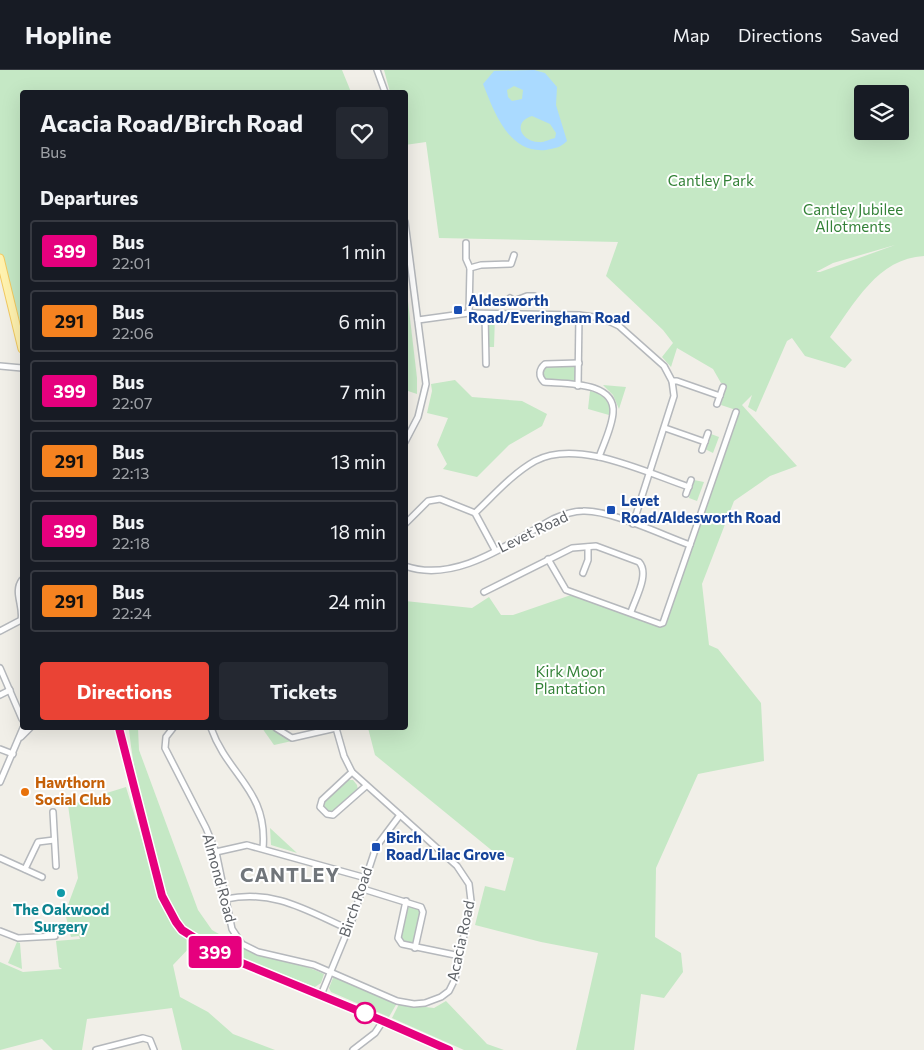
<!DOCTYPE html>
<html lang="en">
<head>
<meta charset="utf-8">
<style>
	:root { --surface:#171b24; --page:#242831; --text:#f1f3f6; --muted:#9ea1a6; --line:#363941; --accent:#ea4335 }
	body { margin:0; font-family:Commissioner,sans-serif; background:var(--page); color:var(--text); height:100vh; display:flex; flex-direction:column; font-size:19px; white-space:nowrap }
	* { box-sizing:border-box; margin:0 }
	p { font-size:16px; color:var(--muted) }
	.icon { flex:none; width:28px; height:28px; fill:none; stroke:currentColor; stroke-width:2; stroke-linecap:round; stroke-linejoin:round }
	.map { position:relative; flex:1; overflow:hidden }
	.panel { position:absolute; left:20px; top:20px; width:388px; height:640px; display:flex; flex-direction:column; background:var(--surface); border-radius:5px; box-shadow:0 5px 20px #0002 }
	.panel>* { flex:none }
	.badge { padding:0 10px; border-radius:4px; font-size:18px; line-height:32px }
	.controls { position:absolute; left:854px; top:15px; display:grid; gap:10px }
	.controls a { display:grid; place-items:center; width:55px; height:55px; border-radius:5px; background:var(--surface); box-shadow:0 5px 20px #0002; font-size:25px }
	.map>.badge { position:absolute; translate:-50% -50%; box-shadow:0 0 0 2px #fff }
	h2 { padding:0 20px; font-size:19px; line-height:45px }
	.round { display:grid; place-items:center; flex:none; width:52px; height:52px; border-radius:5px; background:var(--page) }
	.overview { display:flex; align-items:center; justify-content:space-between; height:85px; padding:0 20px }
	h1 { font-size:24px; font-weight:700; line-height:38px }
	.action { display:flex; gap:10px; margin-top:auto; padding:10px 20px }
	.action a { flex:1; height:58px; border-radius:5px; background:var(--accent); color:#fff; font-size:20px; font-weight:700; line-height:58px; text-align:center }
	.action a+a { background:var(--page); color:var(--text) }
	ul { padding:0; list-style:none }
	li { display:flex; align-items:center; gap:15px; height:62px; margin:0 10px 8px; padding:0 10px; border:2px solid var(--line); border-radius:5px }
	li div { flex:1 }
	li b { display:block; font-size:19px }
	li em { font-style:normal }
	li .badge { min-width:55px; font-weight:700; text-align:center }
	header { display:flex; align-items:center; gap:30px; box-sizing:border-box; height:70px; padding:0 25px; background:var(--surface); border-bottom:1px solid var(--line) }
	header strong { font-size:24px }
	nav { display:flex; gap:28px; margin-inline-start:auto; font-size:18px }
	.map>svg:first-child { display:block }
</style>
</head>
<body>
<header>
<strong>Hopline</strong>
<nav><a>Map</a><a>Directions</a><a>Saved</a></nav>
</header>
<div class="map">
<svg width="924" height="980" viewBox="0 0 924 980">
	<rect width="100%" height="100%" fill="#f1efe8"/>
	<g fill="#c5e8c5" fill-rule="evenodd">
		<path d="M0 0H342L351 22H22V277L0 188Z"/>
		<path d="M384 0H924V186C878 188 854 234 830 267L852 290 845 298 805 286 792 268 787 271 756 342 748 337 752 325 742 335 797 396 770 406 734 431 702 514 709 575 718 579 761 633 764 691 698 704 656 798 655 867 681 883 683 902 664 928 641 924 634 980H576L598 883 541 872 475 855 485 816 505 821 514 788 495 783 375 685 368 658H405V531L472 538 489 527 501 545H513L571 525 664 557 739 341 721 335 726 315 721 313 713 299 677 278 671 297 662 287 673 273 663 260 606 206 618 172 439 168 426 72 405 75V22H390ZM862 24H900V61H862ZM895 175 820 202H816L833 193Z"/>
		<path d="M405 206 417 308V324L405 320Z"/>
		<path d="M493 246H495L494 277H488L489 251Z"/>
		<path d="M579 293 578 316 544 312 540 308 542 296Z"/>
		<path d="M455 310 472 327 522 331 547 344 542 356 509 375 477 407 443 399 447 394 437 375 448 348 427 343 432 321 431 314Z"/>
		<path d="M603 315 626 317 619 339 613 325Z"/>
		<path d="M590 321 602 324 610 336 609 345 588 339Z"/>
		<path d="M711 364 719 367 713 383 705 379Z"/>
		<path d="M694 410 704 412 697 431 689 428Z"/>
		<path d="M129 658H138L139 680 198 840 212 860 238 875 236 887C219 879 199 872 186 858 159 830 132 699 129 658Z"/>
		<path d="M262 658H272L292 671 274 675Z"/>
		<path d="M348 710H353L357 715 358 720 333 742 327 741 323 737V731Z"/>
		<path d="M126 717 163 839 178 862 193 874 173 895 180 927 208 942 233 964 275 980H182L172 938 87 949 82 980H53L42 969 0 980V892L23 902 62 899 59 897 56 871 80 869 79 866 71 867 65 843 78 808 68 735Z"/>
		<path d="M270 758 297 783 271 775Z"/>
		<path d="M411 835 420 840 414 871 411 874 403 872 401 868 407 839Z"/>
		<path d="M17 872 20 873 22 899 8 893Z"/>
		<path d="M240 876C266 892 297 890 324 904L321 913 315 917 238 887Z"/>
		<path d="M333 908H337L397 933 389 947 331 922 329 918Z"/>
		<path d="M446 931 487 974 504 980H464L392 948 399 934 434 938Z"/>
	</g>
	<path fill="#aadaff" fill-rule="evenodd" d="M534 0 545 3 557 17 556 35 567 71C560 78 555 78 546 80 508 84 494 41 483 14L494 1ZM514 16 523 20 522 29 512 31 508 27 507 20ZM532 46 550 54 556 63 555 68C550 69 543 73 539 72 521 72 512 52 532 46Z"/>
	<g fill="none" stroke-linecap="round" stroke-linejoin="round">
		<defs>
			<g id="minor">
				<path d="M377 0 385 22"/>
				<path d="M405 152 426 314 418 347 405 372"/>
				<path d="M466 173V189L470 198"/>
				<path d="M510 228 514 231 527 226H534"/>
				<path d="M469 243 470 198 481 195 511 194 514 185"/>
				<path d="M485 244 486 294"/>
				<path d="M418 250 469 243 579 245 602 248 619 256 664 296 672 311 674 326 633 454"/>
				<path d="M579 293 545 294C539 299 538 306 544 312 565 314 616 311 613 343 612 357 604 373 599 387"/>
				<path d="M0 296 22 298"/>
				<path d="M672 311H677L720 326"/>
				<path d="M578 316 579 245"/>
				<path d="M717 334 723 317"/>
				<path d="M665 358 705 372"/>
				<path d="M702 380 708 363"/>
				<path d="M686 424 691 410"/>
				<path d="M475 443C494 425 512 404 535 391 577 368 647 403 689 417"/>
				<path d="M405 454 428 431 440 429 475 443 495 480"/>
				<path d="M548 489 566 520 660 554 663 553 736 342"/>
				<path d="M405 496C456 514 509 473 553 449 562 445 572 441 583 441 611 440 662 465 690 475"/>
				<path d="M583 503 588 490V477"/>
				<path d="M484 522 572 478 596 476 639 492C650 504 635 529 631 542"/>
				<path d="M0 561 21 550C24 536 13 522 22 510"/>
				<path d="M0 598 22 649"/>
				<path d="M0 625 10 620"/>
				<path d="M173 658 166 667 165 678 206 758 216 782 232 859 242 874 258 882 314 895 397 931 414 934 425 933 441 927 449 921 455 909 471 831 469 814 457 796 352 702 344 686 336 658"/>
				<path d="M211 658C228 706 268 720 263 778"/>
				<path d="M276 658 292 668 336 658"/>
				<path d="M21 667 30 658"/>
				<path d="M0 679 13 684"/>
				<path d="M352 702 322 730 320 737 327 744 333 745 366 716"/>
				<path d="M0 712 23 658"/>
				<path d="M53 742 56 796"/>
				<path d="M216 782 247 775 366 808"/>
				<path d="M0 788 42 807"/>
				<path d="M25 799 38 772 54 770"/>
				<path d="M363 819 421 837 423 842 415 878"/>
				<path d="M226 829C273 819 306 840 348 859"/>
				<path d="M406 831 398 868 402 874 460 886"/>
				<path d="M0 861 18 868 55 866"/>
				<path d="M321 925 352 850 376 777 400 745"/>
				<path d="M96 980 143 968 150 970 154 980"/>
				<path d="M353 980 375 963 383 951"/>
			</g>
			<g id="major">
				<path d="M0 188 22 279"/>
				<path d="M119 658 162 825 176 852 183 860 220 884 383 951 449 980"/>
			</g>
		</defs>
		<use href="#minor" stroke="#b5b8bc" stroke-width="8"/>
		<use href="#major" stroke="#f2c960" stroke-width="9"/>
		<use href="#minor" stroke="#fff" stroke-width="5"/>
		<use href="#major" stroke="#fff2af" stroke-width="7"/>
	</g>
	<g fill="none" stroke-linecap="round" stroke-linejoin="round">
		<defs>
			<path id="line" d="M119 658 162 826 176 852 182 860 220 884 383 951 449 980"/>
		</defs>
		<use href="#line" stroke="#fff" stroke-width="11"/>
		<use href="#line" stroke="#e6007e" stroke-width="8"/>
	</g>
	<g fill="#1a4fb4" stroke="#fff" stroke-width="2">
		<rect x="453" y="235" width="10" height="10" rx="2.5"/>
		<rect x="606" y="435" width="10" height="10" rx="2.5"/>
		<rect x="371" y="772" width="10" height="10" rx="2.5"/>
	</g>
	<circle fill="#e8710a" stroke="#fff" stroke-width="2" cx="25" cy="722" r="5"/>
	<circle fill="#0f9aa8" stroke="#fff" stroke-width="2" cx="61" cy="823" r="5"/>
	<circle fill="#fff" stroke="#e6007e" stroke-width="2.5" cx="365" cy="943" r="10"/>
	<g text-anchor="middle" stroke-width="4" stroke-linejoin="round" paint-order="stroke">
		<g font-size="15" fill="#348238" stroke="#fff">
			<text x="711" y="116">Cantley Park</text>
			<text x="853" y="145">Cantley Jubilee<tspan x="853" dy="17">Allotments</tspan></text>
			<text x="570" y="607">Kirk Moor<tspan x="570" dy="17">Plantation</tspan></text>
		</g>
		<g font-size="15" font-weight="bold" fill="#164399" stroke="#fff" text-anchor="start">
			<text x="468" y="236">Aldesworth<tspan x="468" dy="17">Road/Everingham Road</tspan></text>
			<text x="621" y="436">Levet<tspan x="621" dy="17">Road/Aldesworth Road</tspan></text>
			<text x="386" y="773">Birch<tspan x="386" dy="17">Road/Lilac Grove</tspan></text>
		</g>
		<g font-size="15" fill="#5f6368" stroke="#fff">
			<text transform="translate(533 462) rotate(-26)" y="5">Levet Road</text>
			<text transform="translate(219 808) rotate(75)" y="5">Almond Road</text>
			<text transform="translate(356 832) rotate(-71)" y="5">Birch Road</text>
			<text transform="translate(461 871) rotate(-78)" y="5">Acacia Road</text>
		</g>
		<g font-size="15" font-weight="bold" fill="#c56008" stroke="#fff" text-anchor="start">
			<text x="35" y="718">Hawthorn<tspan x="35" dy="17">Social Club</tspan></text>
		</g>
		<g font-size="15" font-weight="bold" fill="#0d838f" stroke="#fff">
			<text x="61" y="845">The Oakwood<tspan x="61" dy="17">Surgery</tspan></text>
		</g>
		<g font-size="20" font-weight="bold" letter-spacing="1" fill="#70757a" stroke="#fff">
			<text x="290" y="812">CANTLEY</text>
		</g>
	</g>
</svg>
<div class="controls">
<a><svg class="icon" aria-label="layers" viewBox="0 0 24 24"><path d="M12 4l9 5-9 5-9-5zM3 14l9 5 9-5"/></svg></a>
</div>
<b class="badge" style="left:215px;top:882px;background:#e6007e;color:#fff">399</b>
<section class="panel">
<div class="overview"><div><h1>Acacia Road/Birch Road</h1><p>Bus</p></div><a class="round"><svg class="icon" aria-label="heart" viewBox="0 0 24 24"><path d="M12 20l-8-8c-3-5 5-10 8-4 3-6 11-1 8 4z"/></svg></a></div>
<h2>Departures</h2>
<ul>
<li><span class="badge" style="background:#e6007e;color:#fff">399</span><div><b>Bus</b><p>22:01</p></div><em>1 min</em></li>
<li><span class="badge" style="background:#f58220;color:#111">291</span><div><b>Bus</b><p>22:06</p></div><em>6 min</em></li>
<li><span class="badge" style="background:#e6007e;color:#fff">399</span><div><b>Bus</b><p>22:07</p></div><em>7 min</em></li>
<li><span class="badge" style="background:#f58220;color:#111">291</span><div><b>Bus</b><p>22:13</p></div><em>13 min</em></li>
<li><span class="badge" style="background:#e6007e;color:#fff">399</span><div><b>Bus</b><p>22:18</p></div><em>18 min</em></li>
<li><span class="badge" style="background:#f58220;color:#111">291</span><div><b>Bus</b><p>22:24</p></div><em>24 min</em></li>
</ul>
<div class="action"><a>Directions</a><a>Tickets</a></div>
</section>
</div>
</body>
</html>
